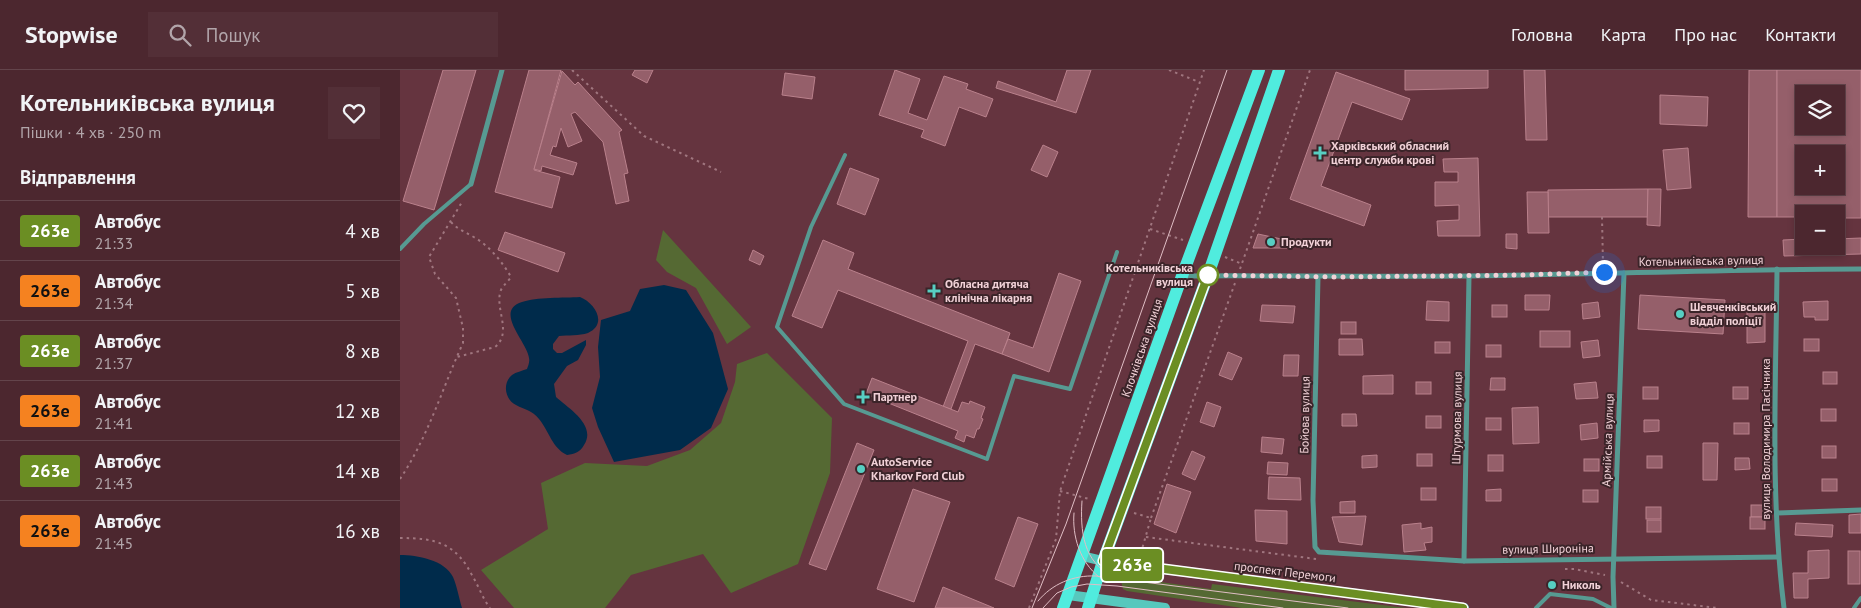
<!DOCTYPE html>
<html lang="uk">
<head>
<meta charset="utf-8">
<style>
	:root { --surface:#4c272f; --page:#532f37; --text:#f1f3f6; --muted:#b2a5aa; --line:#63444b }
	body { margin:0; font-family:"PT Sans",sans-serif; background:var(--page); color:var(--text); height:100vh; display:flex; flex-direction:column; font-size:19px; white-space:nowrap }
	* { box-sizing:border-box; margin:0 }
	p { font-size:16px; color:var(--muted) }
	.icon { flex:none; width:28px; height:28px; fill:none; stroke:currentColor; stroke-width:2; stroke-linecap:round; stroke-linejoin:round }
	.map { position:relative; flex:1; overflow:hidden }
	.panel { display:flex; flex-direction:column; background:var(--surface); width:400px }
	.panel>* { flex:none }
	.badge { padding:0 10px; border-radius:4px; font-size:18px; line-height:32px }
	.fabs { position:absolute; left:1395px; top:15px; display:grid; gap:10px }
	.fabs a { display:grid; place-items:center; width:50px; height:50px; border-radius:0px; background:var(--surface); box-shadow:0 2px 8px #0003,0 0 0 1px var(--line); font-size:25px }
	.you { position:absolute; width:25px; height:25px; margin:-12px; border:4px solid #fff; border-radius:50%; background:#1a73e8; box-shadow:0 0 0 8px #1a73e833 }
	.map>.badge { position:absolute; translate:-50% -50%; box-shadow:0 0 0 2px #fff }
	h2 { padding:0 20px; font-size:19px; line-height:45px }
	.round { display:grid; place-items:center; flex:none; width:52px; height:52px; border-radius:0px; background:var(--page) }
	.overview { display:flex; align-items:center; justify-content:space-between; height:85px; padding:0 20px }
	h1 { font-size:24px; font-weight:800; line-height:38px }
	ul { padding:0; list-style:none }
	li { display:flex; align-items:center; gap:15px; height:60px; padding:0 20px; border-top:1px solid var(--line) }
	li div { flex:1 }
	li b { display:block; font-size:19px }
	li em { font-style:normal }
	li .badge { min-width:55px; font-weight:700; text-align:center }
	header { display:flex; align-items:center; gap:30px; box-sizing:border-box; height:70px; padding:0 25px; background:var(--surface); border-bottom:1px solid var(--line) }
	header strong { font-size:24px }
	nav { display:flex; gap:28px; margin-inline-start:auto; font-size:18px }
	.search { width:350px; height:45px; background:var(--page); display:flex; align-items:center; gap:12px; box-sizing:border-box; padding:0 18px; border-radius:0px; color:var(--muted); font-size:19px }
	main { display:flex; flex:1; min-height:0 }
	.map>svg:first-child { display:block }
</style>
</head>
<body>
<header>
<strong>Stopwise</strong>
<div class="search"><svg class="icon" aria-label="search" viewBox="0 0 24 24"><circle cx="10" cy="10" r="6"/><path d="M15 15l6 6"/></svg>Пошук</div>
<nav><a>Головна</a><a>Карта</a><a>Про нас</a><a>Контакти</a></nav>
</header>
<main>
<section class="panel">
<div class="overview"><div><h1>Котельниківська вулиця</h1><p>Пішки · 4 хв · 250 m</p></div><a class="round"><svg class="icon" aria-label="heart" viewBox="0 0 24 24"><path d="M12 20l-8-8c-3-5 5-10 8-4 3-6 11-1 8 4z"/></svg></a></div>
<h2>Відправлення</h2>
<ul>
<li><span class="badge" style="background:#6b8e23;color:#fff">263e</span><div><b>Автобус</b><p>21:33</p></div><em>4 хв</em></li>
<li><span class="badge" style="background:#f58220;color:#111">263е</span><div><b>Автобус</b><p>21:34</p></div><em>5 хв</em></li>
<li><span class="badge" style="background:#6b8e23;color:#fff">263e</span><div><b>Автобус</b><p>21:37</p></div><em>8 хв</em></li>
<li><span class="badge" style="background:#f58220;color:#111">263е</span><div><b>Автобус</b><p>21:41</p></div><em>12 хв</em></li>
<li><span class="badge" style="background:#6b8e23;color:#fff">263e</span><div><b>Автобус</b><p>21:43</p></div><em>14 хв</em></li>
<li><span class="badge" style="background:#f58220;color:#111">263е</span><div><b>Автобус</b><p>21:45</p></div><em>16 хв</em></li>
</ul>
</section>
<div class="map">
<svg width="1461" height="538" viewBox="0 0 1461 538">
	<rect width="100%" height="100%" fill="#65343f"/>
	<g fill="#556933">
		<path d="M263 160 351 257 327 274 296 218 267 202 256 190Z"/>
		<path d="M367 283 432 348 430 403 398 494 331 523 303 484 231 505 205 538H114L81 500 148 459 141 413 185 393 247 396 290 380 321 353 335 312 337 294Z"/>
		<path d="M728 502 746 505V510L811 519 812 514 1007 538H842L727 521 723 519 721 511 723 504Z"/>
	</g>
	<g fill="#002b4b">
		<path d="M264 215 286 220 313 263 328 319 311 358 280 380 214 392 198 357 192 338 200 307 198 277 201 250 230 241 240 219Z"/>
		<path d="M180 227C195 233 208 254 188 263 179 266 168 265 159 266L153 274V279L157 283H162L186 270V275L178 290 167 296 154 314 156 327C168 338 197 355 184 375 180 382 175 384 167 385 152 378 149 361 139 349 132 340 125 340 116 335 105 330 102 313 112 305 116 302 122 301 127 299 128 296 130 292 129 288 128 273 93 241 122 232 136 227 164 228 180 227Z"/>
		<path d="M0 485C17 485 45 490 53 507 57 516 59 528 62 538H0Z"/>
	</g>
	<g fill="#955f6a" stroke="#ba818c" fill-rule="evenodd">
		<path d="M43 0H76L34 140 3 131Z"/>
		<path d="M129 0H161L134 100 160 107 152 138 95 122Z"/>
		<path d="M235 0H253L247 13 232 5Z"/>
		<path d="M495 0 520 9 508 43 527 50 544 6 568 14 566 19 593 29 586 47 559 37 545 76 521 67 524 60 479 45Z"/>
		<path d="M667 0H691L676 43 596 18 598 11 656 32Z"/>
		<path d="M1005 0H1088V18L1005 20Z"/>
		<path d="M1124 0H1145L1147 70H1126Z"/>
		<path d="M1349 0H1377V147H1348Z"/>
		<path d="M1377 0H1461V148H1436V144H1404V147H1377ZM1404 24H1436V56H1404ZM1404 84H1436V116H1404Z"/>
		<path d="M162 1 175 15 178 12 222 60 219 62 228 103 224 104 229 131 216 134 203 72 175 42 171 44 182 71 168 77 161 58 156 77 153 76 150 85 177 93 173 105 142 96 141 101 134 99Z"/>
		<path d="M936 2 1010 29 1002 50 952 32 921 116 971 135 964 156 890 129Z"/>
		<path d="M385 3 415 7 412 29 382 25Z"/>
		<path d="M1260 25 1308 27 1307 56 1260 54Z"/>
		<path d="M643 75 658 82 647 107 631 100Z"/>
		<path d="M1288 78 1291 118 1267 120 1263 80Z"/>
		<path d="M1078 88 1080 166H1038L1037 151 1059 150V135L1035 136V112H1058V102H1044L1043 89Z"/>
		<path d="M450 98 479 109 465 145 437 134Z"/>
		<path d="M1248 119V147H1148V120Z"/>
		<path d="M1248 119H1261L1260 156 1247 155Z"/>
		<path d="M1127 122H1148L1149 163H1128Z"/>
		<path d="M105 162 165 183 158 202 98 180Z"/>
		<path d="M858 164 886 170 887 178H853Z"/>
		<path d="M1106 164H1117V179L1106 178Z"/>
		<path d="M1461 168V184L1384 186 1383 170 1404 169V176H1436V169Z"/>
		<path d="M423 170 454 183 448 199 610 263 602 284 575 274 551 339 543 337 568 271 438 220 422 258 392 246Z"/>
		<path d="M353 180 364 186 360 195 349 190Z"/>
		<path d="M659 203 681 211 649 302 602 284 608 269 633 278Z"/>
		<path d="M1125 225H1150L1149 240H1125Z"/>
		<path d="M1240 225 1325 230 1323 264 1238 259Z"/>
		<path d="M1027 231 1049 232V251L1026 250Z"/>
		<path d="M1428 231V250H1415V247H1404L1403 232Z"/>
		<path d="M1198 232 1200 247 1183 249 1182 234Z"/>
		<path d="M862 235 895 236 893 253 860 251Z"/>
		<rect x="1092" y="235" width="15" height="12"/>
		<path d="M1365 236V272L1347 273V237Z"/>
		<rect x="941" y="252" width="15" height="12"/>
		<rect x="1140" y="261" width="30" height="16"/>
		<path d="M939 269H962L963 285H939Z"/>
		<rect x="1404" y="269" width="15" height="12"/>
		<path d="M1198 270 1200 286 1183 288 1181 272Z"/>
		<rect x="1035" y="272" width="15" height="11"/>
		<rect x="1086" y="275" width="15" height="12"/>
		<path d="M828 282 842 288 832 310 819 305Z"/>
		<path d="M884 285H899L898 306H883Z"/>
		<rect x="1423" y="302" width="14" height="12"/>
		<path d="M993 305V324H963V306Z"/>
		<path d="M472 308 558 342 562 332 569 334 570 331 585 337 581 348 583 349 579 359H577L574 368 566 365 564 372 555 368 558 361 466 324Z"/>
		<path d="M1091 308H1105V320H1090Z"/>
		<rect x="1016" y="312" width="15" height="12"/>
		<path d="M1196 312 1198 328 1176 329 1174 314Z"/>
		<rect x="1243" y="317" width="15" height="12"/>
		<rect x="1333" y="317" width="15" height="12"/>
		<path d="M807 332 821 337 814 357 800 352Z"/>
		<path d="M1138 337 1139 373 1113 374 1112 338Z"/>
		<rect x="1421" y="339" width="15" height="12"/>
		<path d="M942 344H956L957 356H942Z"/>
		<rect x="1026" y="346" width="15" height="12"/>
		<rect x="1086" y="348" width="15" height="12"/>
		<path d="M1244 350H1259V361L1244 362Z"/>
		<path d="M1197 353 1198 368 1181 370 1180 355Z"/>
		<rect x="1334" y="353" width="15" height="11"/>
		<path d="M862 367 884 369 882 384 861 382Z"/>
		<path d="M457 373 474 380 426 500 409 494Z"/>
		<path d="M1303 373H1318L1317 410H1303Z"/>
		<rect x="1422" y="376" width="14" height="12"/>
		<path d="M792 381 805 387 795 410 782 404Z"/>
		<rect x="1017" y="384" width="15" height="12"/>
		<path d="M977 385V397L962 398V386Z"/>
		<rect x="1088" y="385" width="15" height="16"/>
		<rect x="1247" y="386" width="15" height="12"/>
		<path d="M1335 388H1349L1350 399 1335 400Z"/>
		<rect x="1184" y="389" width="15" height="12"/>
		<path d="M868 392 888 393 887 405 867 404Z"/>
		<path d="M869 407 900 408 901 430 868 429Z"/>
		<rect x="1422" y="409" width="15" height="12"/>
		<path d="M767 414 791 422 776 463 754 454Z"/>
		<rect x="1021" y="418" width="15" height="12"/>
		<path d="M513 419 550 432 514 532 477 519Z"/>
		<path d="M1101 419V431H1086V420Z"/>
		<rect x="1183" y="420" width="15" height="12"/>
		<path d="M955 431V443H940V432Z"/>
		<rect x="1351" y="435" width="15" height="12"/>
		<rect x="1246" y="437" width="15" height="12"/>
		<path d="M855 440 887 441V474L856 471Z"/>
		<path d="M1461 444V463H1449V445Z"/>
		<path d="M966 446 962 475 939 472 932 447Z"/>
		<path d="M618 447 638 454 614 517 595 509Z"/>
		<rect x="1350" y="447" width="15" height="12"/>
		<rect x="1247" y="450" width="14" height="12"/>
		<path d="M1021 453V459L1032 457V472L1024 473 1026 480 1004 482 1002 455Z"/>
		<path d="M1396 453 1433 455 1432 467 1395 465Z"/>
		<path d="M1429 480V508L1408 509V528H1394L1393 503H1408V481Z"/>
		<rect x="1448" y="481" width="12" height="33"/>
		<path d="M543 517 594 538H535Z"/>
	</g>
	<g fill="none" stroke-linecap="round" stroke-linejoin="round">
		<g stroke="#a0767f" stroke-width="2" stroke-dasharray="2.5 4" stroke-linecap="butt">
			<path d="M172 0 244 66 321 102"/>
			<path d="M769 0 799 12"/>
			<path d="M1202 147 1203 195"/>
			<path d="M51 152C58 160 68 163 77 169 91 178 103 193 111 207 107 213 101 217 100 223 96 241 112 263 95 277L57 287"/>
			<path d="M750 159 783 170"/>
			<path d="M825 187 842 194"/>
			<path d="M840 199 910 0"/>
			<path d="M0 409C28 367 42 319 63 273V258L56 228 35 204 29 187 62 132"/>
			<path d="M660 421 689 429"/>
			<path d="M734 443 751 448 740 486"/>
			<path d="M751 448 835 213"/>
			<path d="M746 467 916 489"/>
			<path d="M0 468C36 468 56 473 73 507 79 517 83 529 90 538"/>
			<path d="M1165 499H1174L1205 505"/>
			<path d="M1221 512 1251 530 1318 538"/>
			<path d="M629 538 656 469 660 421 804 0"/>
		</g>
		<g stroke="#579a92" stroke-width="4">
			<path d="M445 85 411 157 377 257 444 334 587 389 614 306 670 319 717 182"/>
			<path d="M0 179 24 154 71 114"/>
			<path d="M1136 538 1150 524 1193 529 1211 538"/>
			<path d="M1454 538 1461 528"/>
		</g>
		<g stroke="#579a92" stroke-width="5">
			<path d="M71 114 102 0"/>
			<path d="M1377 199C1376 312 1370 426 1384 538"/>
			<path d="M784 206C898 205 1011 208 1125 205 1237 203 1349 199 1461 199"/>
			<path d="M918 207 913 430 915 477 919 482 1064 491 1378 487"/>
			<path d="M1376 443 1461 440"/>
			<path d="M1064 491 1069 206"/>
			<path d="M1214 538 1213 507 1224 203"/>
		</g>
		<g stroke="#57c8bd" stroke-width="10">
			<path d="M682 486 703 491 741 496 1064 538"/>
			<path d="M668 525 765 538"/>
		</g>
		<g stroke="#50ecde" stroke-width="12">
			<path d="M663 538 782 206 859 0"/>
			<path d="M688 538 703 491 808 205 879 0"/>
		</g>
		<g stroke="#e0bec5" stroke-width="1">
			<path d="M682 431C680 460 683 493 713 506"/>
			<path d="M674 443C672 466 680 492 699 507"/>
			<path d="M638 531C652 514 673 505 696 506L948 538"/>
			<path d="M632 538 666 454 827 0"/>
			<path d="M643 538 657 523 671 517 687 514 717 516 883 538"/>
		</g>
	</g>
	<g fill="none" stroke-linecap="round" stroke-linejoin="round">
		<defs>
			<path id="line" d="M808 205 703 491 1063 538"/>
		</defs>
		<use href="#line" stroke="#fff" stroke-width="11"/>
		<use href="#line" stroke="#6b8e23" stroke-width="8"/>
		<path stroke="#f1d1d7" stroke-width="5" stroke-dasharray="0 9" d="M808 205 937 207 1124 205 1204 202"/>
	</g>
	<g fill="#57cec2" stroke="#3b2429" stroke-width="2">
		<path d="M917.5 75.5h5v5h5v5h-5v5h-5v-5h-5v-5h5z"/>
		<circle cx="871" cy="172" r="5"/>
		<path d="M531.5 213.5h5v5h5v5h-5v5h-5v-5h-5v-5h5z"/>
		<circle cx="1280" cy="244" r="5"/>
		<path d="M460.5 319.5h5v5h5v5h-5v5h-5v-5h-5v-5h5z"/>
		<circle cx="461" cy="399" r="5"/>
		<circle cx="1152" cy="515" r="5"/>
	</g>
	<circle fill="#fff" stroke="#6b8e23" stroke-width="2.5" cx="808" cy="205" r="10"/>
	<g text-anchor="middle" stroke-width="4" stroke-linejoin="round" paint-order="stroke">
		<g font-size="12" font-weight="bold" fill="#f1d1d7" stroke="#3b2429" text-anchor="start">
			<text x="931" y="80">Харківський обласний<tspan x="931" dy="14">центр служби крові</tspan></text>
			<text x="881" y="176">Продукти</text>
			<text x="545" y="218">Обласна дитяча<tspan x="545" dy="14">клінічна лікарня</tspan></text>
			<text x="1290" y="241">Шевченківський<tspan x="1290" dy="14">відділ поліції</tspan></text>
			<text x="473" y="331">Партнер</text>
			<text x="471" y="396">AutoService<tspan x="471" dy="14">Kharkov Ford Club</tspan></text>
			<text x="1162" y="519">Николь</text>
		</g>
		<g font-size="12" fill="#f1d1d7" stroke="#3b2429">
			<text transform="translate(1301 191) rotate(-1)" y="4">Котельниківська вулиця</text>
			<text transform="translate(742 278) rotate(-71)" y="4">Клочківська вулиця</text>
			<text transform="translate(905 345) rotate(-89)" y="4">Бойова вулиця</text>
			<text transform="translate(1057 348) rotate(-89)" y="4">Штурмова вулиця</text>
			<text transform="translate(1366 369) rotate(-90)" y="4">вулиця Володимира Пасічника</text>
			<text transform="translate(1208 370) rotate(-88)" y="4">Армійська вулиця</text>
			<text transform="translate(1148 479) rotate(-1)" y="4">вулиця Широніна</text>
			<text transform="translate(885 502) rotate(7)" y="4">проспект Перемоги</text>
		</g>
		<g font-size="12" font-weight="bold" fill="#f1d1d7" stroke="#3b2429" text-anchor="end">
			<text x="793" y="202">Котельниківська<tspan x="793" dy="14">вулиця</tspan></text>
		</g>
	</g>
</svg>
<div class="fabs">
<a><svg class="icon" aria-label="layers" viewBox="0 0 24 24"><path d="M12 4l9 5-9 5-9-5zM3 14l9 5 9-5"/></svg></a>
<a>+</a>
<a>−</a>
</div>
<div class="you" style="left:1204px;top:202px"></div>
<b class="badge" style="left:732px;top:495px;background:#6b8e23;color:#fff">263e</b>
</div>
</main>
</body>
</html>
